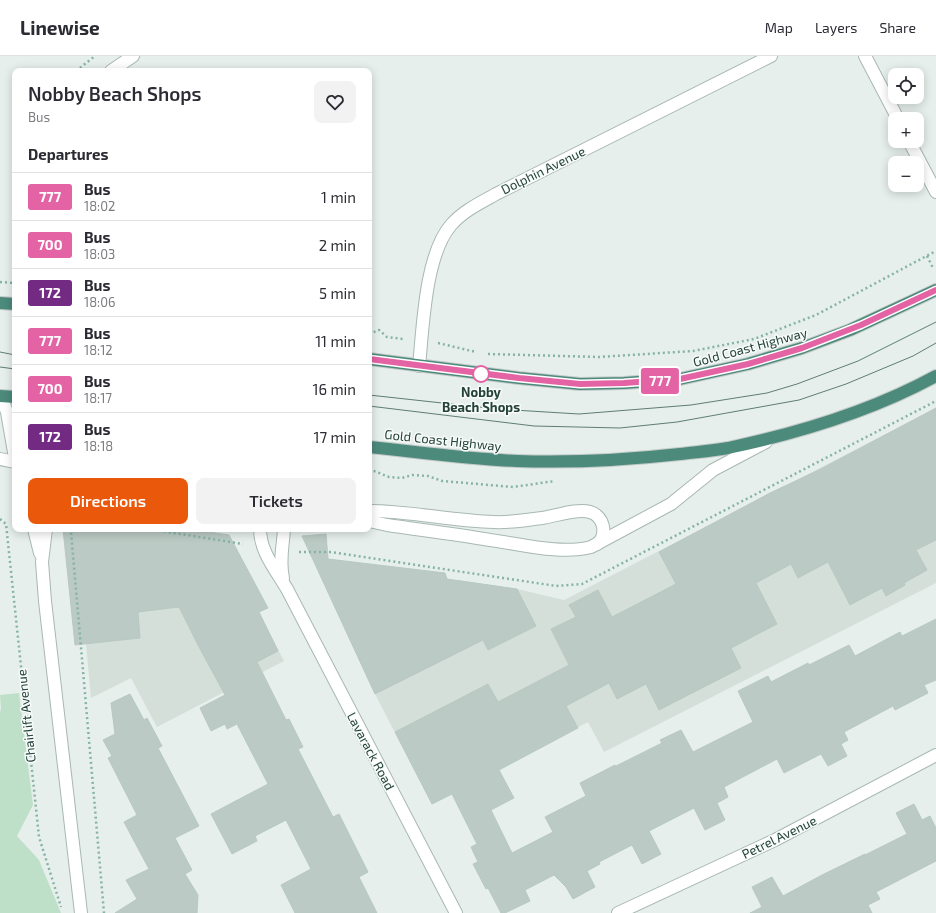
<!DOCTYPE html>
<html lang="en">
<head>
<meta charset="utf-8">
<style>
	:root { --surface:#fff; --page:#f2f2f3; --text:#2b2b33; --muted:#7c7c81; --line:#e1e1e2; --accent:#ea580c }
	body { margin:0; font-family:"Exo 2",sans-serif; background:var(--page); color:var(--text); height:100vh; display:flex; flex-direction:column; font-size:15px; white-space:nowrap }
	* { box-sizing:border-box; margin:0 }
	p { font-size:13px; color:var(--muted) }
	.icon { flex:none; width:22px; height:22px; fill:none; stroke:currentColor; stroke-width:2; stroke-linecap:round; stroke-linejoin:round }
	.map { position:relative; flex:1; overflow:hidden }
	.sheet { position:absolute; left:12px; top:12px; width:360px; height:464px; display:flex; flex-direction:column; background:var(--surface); border-radius:8px; box-shadow:0 2px 10px #0003 }
	.sheet>* { flex:none }
	.badge { padding:0 8px; border-radius:3px; font-size:14px; line-height:26px }
	.controls { position:absolute; left:888px; top:12px; display:grid; gap:8px }
	.controls a { display:grid; place-items:center; width:36px; height:36px; border-radius:8px; background:var(--surface); box-shadow:0 2px 10px #0003; font-size:20px }
	.map>.badge { position:absolute; translate:-50% -50%; box-shadow:0 0 0 2px #fff }
	h2 { padding:0 16px; font-size:15px; line-height:36px }
	.round { display:grid; place-items:center; flex:none; width:42px; height:42px; border-radius:8px; background:var(--page) }
	.overview { display:flex; align-items:center; justify-content:space-between; height:68px; padding:0 16px }
	h1 { font-size:19px; font-weight:600; line-height:30px }
	.action { display:flex; gap:8px; margin-top:auto; padding:8px 16px }
	.action a { flex:1; height:46px; border-radius:8px; background:var(--accent); color:#fff; font-size:16px; font-weight:600; line-height:46px; text-align:center }
	.action a+a { background:var(--page); color:var(--text) }
	ul { padding:0; list-style:none }
	li { display:flex; align-items:center; gap:12px; height:48px; padding:0 16px; border-top:1px solid var(--line) }
	li div { flex:1 }
	li b { display:block; font-size:15px }
	li em { font-style:normal }
	li .badge { min-width:44px; font-weight:700; text-align:center }
	header { display:flex; align-items:center; gap:24px; box-sizing:border-box; height:56px; padding:0 20px; background:var(--surface); border-bottom:1px solid var(--line) }
	header strong { font-size:19px }
	nav { display:flex; gap:22px; margin-inline-start:auto; font-size:14px }
	.map>svg:first-child { display:block }
</style>
</head>
<body>
<header>
<strong>Linewise</strong>
<nav><a>Map</a><a>Layers</a><a>Share</a></nav>
</header>
<div class="map">
<svg width="936" height="857" viewBox="0 0 936 857">
	<rect width="100%" height="100%" fill="#e6efeb"/>
	<g fill="#d4dfda">
		<path d="M936 352V527L604 696 588 666 432 748 375 638 318 515 454 527 458 524 517 533 564 544Z"/>
		<path d="M76 480 225 490 284 605 157 671 131 622 91 642Z"/>
	</g>
	<path fill="#bfe0c8" d="M19 637 33 749 17 780 39 804 61 857H0V657L1 652 0 639Z"/>
	<g fill="#bbcac4" stroke="#b8c9c2">
		<path d="M936 352V484L916 494 927 514 904 527 905 529 886 540 882 532 850 549 828 506 798 522 791 508 756 527 777 568 731 592 741 612 659 654 646 628 617 643 609 627 566 650 578 672 499 714 514 742 491 754 512 797 553 776 545 761 586 740 580 727 615 709 616 710 662 687 660 684 681 674 693 696 753 666 738 635 768 620 771 626 808 607 809 609 849 589 855 600 900 576 902 580 936 563V624L924 629 928 637 895 654 893 650 844 676 848 684 841 688 847 700 828 710 821 698 784 717 777 703 724 731 728 741 717 747 725 764 705 774 694 752 649 775 661 798 642 808 632 789 599 806 600 808 587 815 595 831 573 843 566 831 554 819 525 834 530 845 505 857H501L488 832 486 833 473 808 478 806 471 791 477 788 452 738 432 748 395 676 488 628 498 646 569 609 551 573 576 561 569 549 598 534 612 561 676 528 659 496 770 437 819 414Z"/>
		<path d="M63 473H188L229 479 268 552 259 556 278 595 257 606 286 664 289 663 303 691 298 693 333 761 339 758 368 816 359 821 377 857H295L281 829 311 813 286 764 255 780 257 785 232 798 211 758 268 728 237 668 227 673 225 668 211 675 200 652 225 639 198 589 179 551 138 556 140 582 75 589Z"/>
		<path d="M326 478 328 503 445 517 447 523 517 533 536 570 488 594 483 584 375 638 302 480Z"/>
		<path d="M130 638 144 664 147 662 162 690 158 692 199 770 175 782 192 814 185 818 198 839 197 857H115L137 843 126 824 149 813 124 766 137 759 108 702 112 700 103 684 115 678 111 647Z"/>
		<path d="M914 748 922 764 930 760 936 772V805L876 836 880 843 868 849 872 857H750L762 851 752 831 772 821 783 840 822 819 865 798V799L907 778 896 757Z"/>
	</g>
	<g fill="none" stroke-linecap="round" stroke-linejoin="round">
		<defs>
			<g id="service">
				<path d="M369 455C411 455 452 465 494 466 510 467 526 464 542 462 556 460 577 452 590 456 604 460 608 479 597 488"/>
				<path d="M369 465 387 469C421 474 456 478 490 484 521 488 561 499 591 491L671 448 713 414 766 386"/>
			</g>
			<g id="minor">
				<path d="M865 0 898 63"/>
				<path d="M909 85 936 136"/>
				<path d="M419 310C423 271 425 199 451 169 463 155 480 147 496 138L771 0"/>
				<path d="M1 341 7 356 15 402"/>
				<path d="M0 403 15 406"/>
				<path d="M34 473 40 497"/>
				<path d="M46 473 42 506 45 545 81 857"/>
				<path d="M260 473C260 496 276 514 287 533L456 857"/>
				<path d="M283 522C279 505 283 490 284 473"/>
				<path d="M618 857 775 784 936 699"/>
			</g>
			<path id="tertiary" d="M111 15 133 0"/>
			<g id="trunk">
				<path d="M0 247 15 248"/>
				<path d="M369 303 519 322 580 328 624 327 680 323 748 308 802 292 850 274 936 234"/>
				<path d="M0 340 15 341"/>
				<path d="M369 391C418 396 467 403 517 405 571 407 626 404 680 398 696 396 712 395 728 392 799 377 872 355 936 320"/>
			</g>
		</defs>
		<use href="#service" stroke="#a8b8b2" stroke-width="14"/>
		<use href="#minor" stroke="#a8b8b2" stroke-width="14"/>
		<use href="#tertiary" stroke="#a8b8b2" stroke-width="14"/>
		<use href="#trunk" stroke="#c2cac8" stroke-width="14"/>
		<g stroke="#86b3a5" stroke-width="2.5" stroke-dasharray="2 3" stroke-linecap="butt">
			<path d="M76 15 95 0"/>
			<path d="M927 200 933 212"/>
			<path d="M0 226 15 227"/>
			<path d="M369 278 379 274 387 281 403 283"/>
			<path d="M438 287 476 296"/>
			<path d="M488 298 599 301 693 295 754 283 816 259 934 196"/>
			<path d="M369 413 389 421 402 422 412 419 428 420 442 425 513 431 555 425"/>
			<path d="M0 463 6 468 39 781 61 851"/>
			<path d="M74 473 71 476 104 857"/>
			<path d="M149 473 243 488"/>
			<path d="M299 496H331L556 530 582 528 936 345"/>
		</g>
		<use href="#service" stroke="#fff" stroke-width="12"/>
		<use href="#minor" stroke="#fff" stroke-width="12"/>
		<use href="#tertiary" stroke="#fff" stroke-width="12"/>
		<use href="#trunk" stroke="#4c8a7c" stroke-width="12"/>
		<g stroke="#5f7d75" stroke-width="1">
			<path d="M0 296 15 299"/>
			<path d="M0 311 15 313"/>
			<path d="M369 339 497 353 579 358 691 349 767 337 797 328 858 305 936 266"/>
			<path d="M369 350 534 370 620 372 677 366 799 344 846 328 913 300 936 287"/>
		</g>
	</g>
	<g fill="none" stroke-linecap="round" stroke-linejoin="round">
		<defs>
			<path id="line" d="M369 303 519 322 580 328 624 327 680 323 748 308 802 292 861 269 936 234"/>
		</defs>
		<use href="#line" stroke="#fff" stroke-width="9"/>
		<use href="#line" stroke="#e463a4" stroke-width="6"/>
	</g>
	<circle fill="#fff" stroke="#e463a4" stroke-width="2" cx="481" cy="318" r="8"/>
	<g text-anchor="middle" stroke-width="3" stroke-linejoin="round" paint-order="stroke">
		<g font-size="13" fill="#24423a" stroke="#f7fbf9">
			<text transform="translate(543 114) rotate(-26)" y="5">Dolphin Avenue</text>
			<text transform="translate(750 291) rotate(-15)" y="5">Gold Coast Highway</text>
			<text transform="translate(443 384) rotate(6)" y="5">Gold Coast Highway</text>
			<text transform="translate(26 660) rotate(-96)" y="5">Chairlift Avenue</text>
			<text transform="translate(371 695) rotate(62)" y="5">Lavarack Road</text>
			<text transform="translate(779 781) rotate(-26)" y="5">Petrel Avenue</text>
		</g>
		<g font-size="13" font-weight="bold" fill="#24423a" stroke="#f7fbf9">
			<text x="481" y="341">Nobby<tspan x="481" dy="15">Beach Shops</tspan></text>
		</g>
	</g>
</svg>
<div class="controls">
<a><svg class="icon" aria-label="locate" viewBox="0 0 24 24"><circle cx="12" cy="12" r="6"/><path d="M12 2v4M12 18v4M2 12h4M18 12h4"/></svg></a>
<a>+</a>
<a>−</a>
</div>
<b class="badge" style="left:660px;top:325px;background:#e463a4;color:#fff">777</b>
<section class="sheet">
<div class="overview"><div><h1>Nobby Beach Shops</h1><p>Bus</p></div><a class="round"><svg class="icon" aria-label="heart" viewBox="0 0 24 24"><path d="M12 20l-8-8c-3-5 5-10 8-4 3-6 11-1 8 4z"/></svg></a></div>
<h2>Departures</h2>
<ul>
<li><span class="badge" style="background:#e463a4;color:#fff">777</span><div><b>Bus</b><p>18:02</p></div><em>1 min</em></li>
<li><span class="badge" style="background:#e463a4;color:#fff">700</span><div><b>Bus</b><p>18:03</p></div><em>2 min</em></li>
<li><span class="badge" style="background:#732a82;color:#fff">172</span><div><b>Bus</b><p>18:06</p></div><em>5 min</em></li>
<li><span class="badge" style="background:#e463a4;color:#fff">777</span><div><b>Bus</b><p>18:12</p></div><em>11 min</em></li>
<li><span class="badge" style="background:#e463a4;color:#fff">700</span><div><b>Bus</b><p>18:17</p></div><em>16 min</em></li>
<li><span class="badge" style="background:#732a82;color:#fff">172</span><div><b>Bus</b><p>18:18</p></div><em>17 min</em></li>
</ul>
<div class="action"><a>Directions</a><a>Tickets</a></div>
</section>
</div>
</body>
</html>
